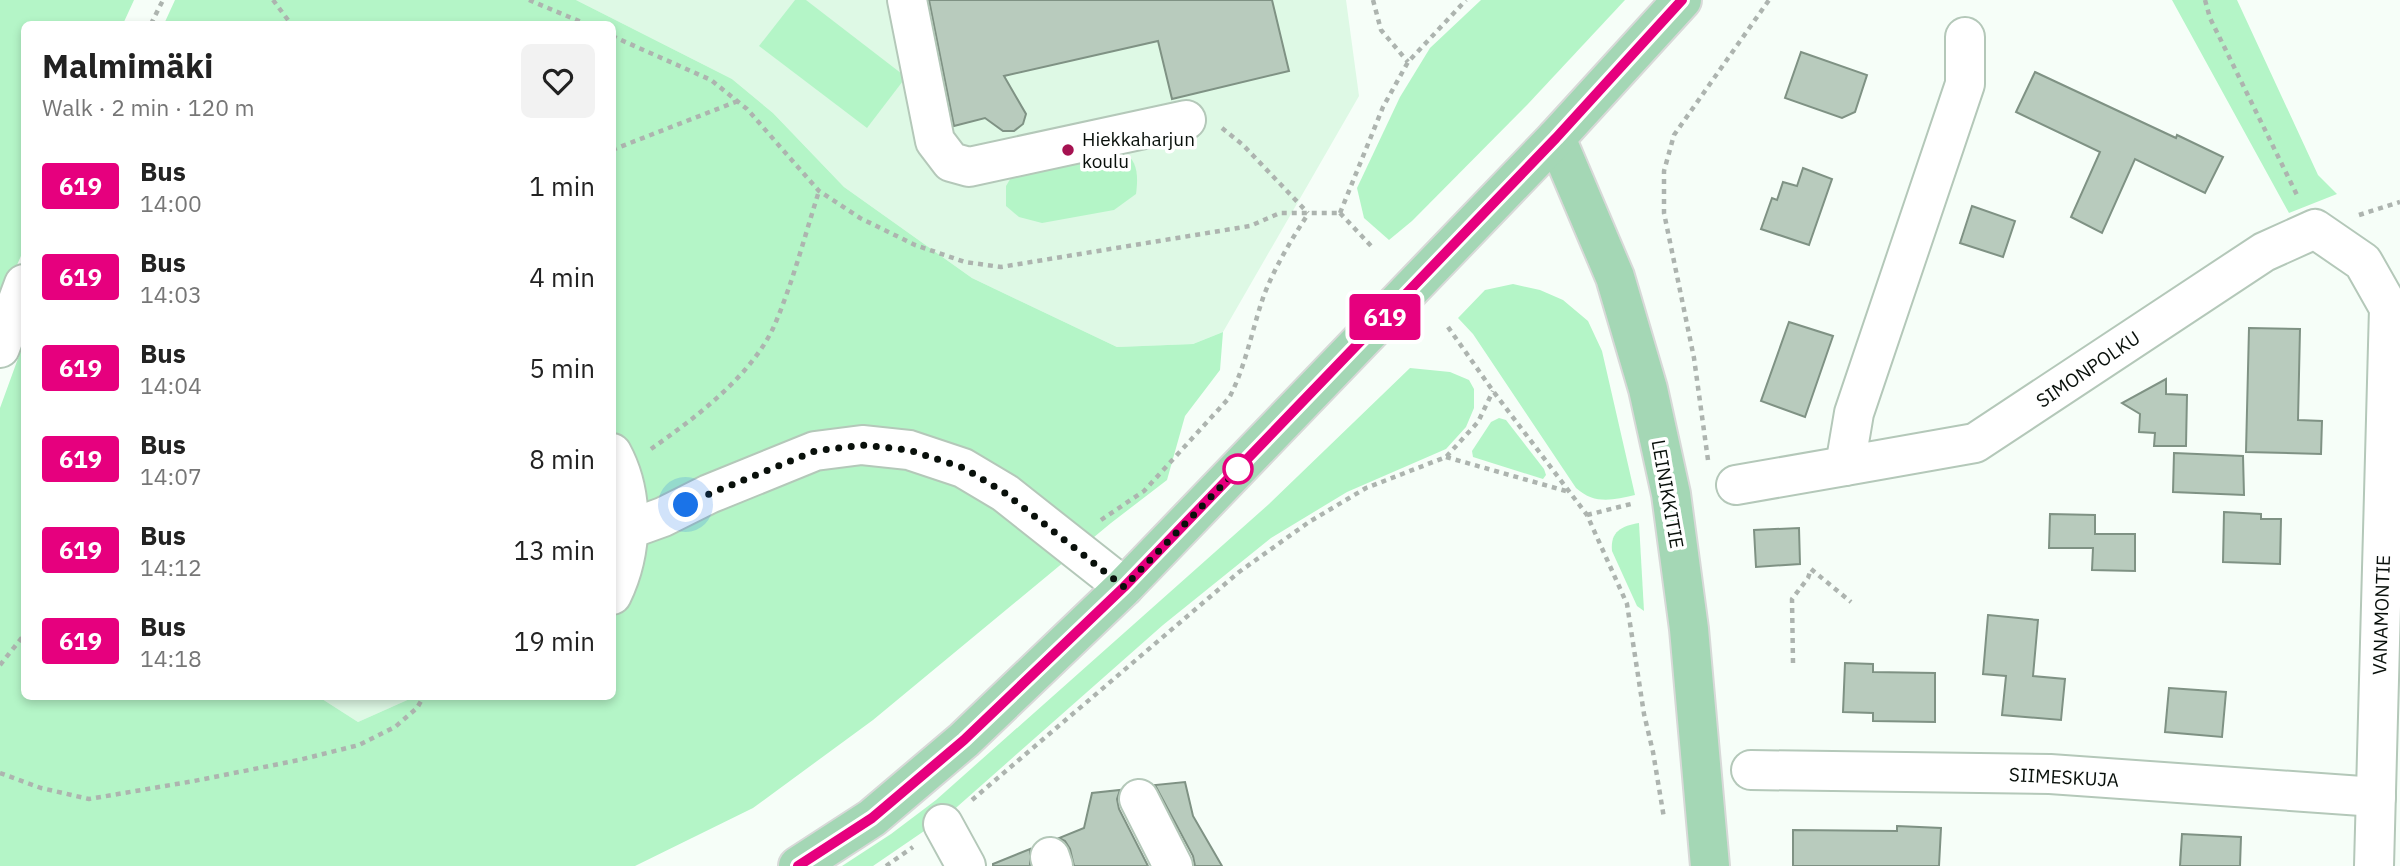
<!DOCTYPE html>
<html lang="en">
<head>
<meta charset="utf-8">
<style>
	:root { --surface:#fff; --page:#f2f2f2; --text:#222; --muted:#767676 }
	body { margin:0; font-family:"IBM Plex Sans",sans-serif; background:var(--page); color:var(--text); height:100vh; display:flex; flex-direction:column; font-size:26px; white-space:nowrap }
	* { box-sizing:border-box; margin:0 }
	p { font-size:23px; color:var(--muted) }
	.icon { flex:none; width:38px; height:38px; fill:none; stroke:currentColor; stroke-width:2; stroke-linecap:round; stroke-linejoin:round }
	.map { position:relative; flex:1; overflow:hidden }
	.sheet { position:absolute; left:21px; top:21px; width:595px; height:679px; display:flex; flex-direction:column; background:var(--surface); border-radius:10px; box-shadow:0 4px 10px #0003 }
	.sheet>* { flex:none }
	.badge { padding:0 14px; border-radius:5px; font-size:24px; line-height:46px }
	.you { position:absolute; width:35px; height:35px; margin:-18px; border:5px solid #fff; border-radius:50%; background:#1a73e8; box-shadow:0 0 0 10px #1a73e833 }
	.map>.badge { position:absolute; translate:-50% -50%; box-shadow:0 0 0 4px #fff }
	.round { display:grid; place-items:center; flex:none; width:74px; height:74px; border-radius:10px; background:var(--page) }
	.headline { display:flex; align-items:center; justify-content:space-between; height:119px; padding:0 21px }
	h1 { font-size:33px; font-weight:800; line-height:52px }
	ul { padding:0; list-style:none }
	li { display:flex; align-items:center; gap:21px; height:91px; padding:0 21px }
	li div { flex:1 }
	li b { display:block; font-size:26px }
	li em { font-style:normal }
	li .badge { min-width:77px; font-weight:700; text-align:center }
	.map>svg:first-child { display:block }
</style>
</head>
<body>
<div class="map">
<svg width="2400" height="866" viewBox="0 0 2400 866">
	<rect width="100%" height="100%" fill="#f6fef8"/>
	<g fill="#def9e5">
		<path d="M576 0H1346L1359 96 1223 332 1193 344 1117 347 972 278 844 187 773 113 732 79Z"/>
		<path d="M319 697H414L358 722Z"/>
	</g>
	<g fill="#b4f5c7">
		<path d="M0 0H134L123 24H24V249L0 304Z"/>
		<path d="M175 0H576L732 79 773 113 844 187 972 278 1117 347 1193 344 1223 332 1220 370 1185 416 1167 480 1111 523 873 720 753 808 635 866H0V408L24 342V696L319 697 358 722 414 697 612 696V24H164Z"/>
		<path d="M795 0H806L906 77 867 128 759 46Z"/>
		<path d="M1481 0H1625L1527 105 1412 221 1389 240 1364 218 1357 188 1400 97 1430 48Z"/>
		<path d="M2172 0H2237L2318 175 2337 194 2289 213Z"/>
		<path d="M1122 152C1139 159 1138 179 1136 194L1114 210 1042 223 1019 217 1006 206V186L1012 176Z"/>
		<path d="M1513 284 1540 290 1563 300 1588 321 1602 351 1635 495C1613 500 1595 505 1576 488L1473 334 1458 318 1485 290Z"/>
		<path d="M1410 368 1450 372 1469 380 1474 389V408L1466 427 1446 449 1347 492 1271 538 1163 625 949 814 873 866H842L891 834 936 800 1269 504Z"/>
		<path d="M1499 418 1506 420 1544 469 1546 475 1543 479 1473 457 1472 451 1491 422Z"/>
		<path d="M1639 523 1644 611 1637 606 1612 551C1610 531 1622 526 1639 523Z"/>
	</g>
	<g fill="#b8cbbd" stroke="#7f9284" stroke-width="2">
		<path d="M929 0H1272L1289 71 1172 99 1158 41 1004 76 1026 114 1023 124 1014 131H1003L985 118 954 126Z"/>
		<path d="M1801 52 1867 75 1855 112 1842 118 1785 98Z"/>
		<path d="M2035 72 2176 138 2177 135 2223 157 2205 193 2135 159 2102 233 2071 217 2100 152 2016 112Z"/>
		<path d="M1803 168 1832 179 1809 245 1761 229 1772 198 1777 200 1783 182 1797 186Z"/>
		<path d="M1972 206 2015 221 2003 257 1960 243Z"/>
		<path d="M1789 322 1833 336 1805 417 1761 401Z"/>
		<path d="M2249 328 2300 329 2298 420 2322 421 2321 454 2246 452Z"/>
		<path d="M2166 379V394L2187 395 2186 446H2154L2155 433 2139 432 2140 414 2122 403Z"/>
		<path d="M2174 453 2243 456 2244 495 2173 492Z"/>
		<path d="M2224 512 2261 514V519H2281L2280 564 2223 562Z"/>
		<path d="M2050 514 2095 515V534H2135V571L2092 570 2093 548H2049Z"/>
		<path d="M1799 528 1800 564 1756 567 1754 530Z"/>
		<path d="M1988 615 2038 620 2033 676 2065 679 2061 720 2002 715 2006 676 1983 674Z"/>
		<path d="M1845 663 1873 664V672L1935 673V722L1873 721V713L1843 712Z"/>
		<path d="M2169 688 2226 692 2222 737 2165 732Z"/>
		<path d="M1185 782 1193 816 1222 866H1195L1193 856 1155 785Z"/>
		<path d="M1120 790 1117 799 1119 809 1148 866H1074L1070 849 1065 841 1059 838 1084 828 1092 793Z"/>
		<path d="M1897 826 1941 828 1939 866H1793V830L1897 831Z"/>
		<path d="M2182 834 2241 837 2240 866H2180Z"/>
		<path d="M1030 849V866H993V864Z"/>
	</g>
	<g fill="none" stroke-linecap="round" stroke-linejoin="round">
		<defs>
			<g id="minor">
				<path d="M907 0 935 141 951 162 969 167 1186 120"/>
				<path d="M1965 37V84L1854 413 1845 466 1975 443 2264 252 2315 229 2363 262 2389 308 2374 866"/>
				<path d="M0 348 24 284"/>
				<path d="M612 453C635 495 633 552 612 595"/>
				<path d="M1736 485 1845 466"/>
				<path d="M613 535 663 517 709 494 815 451 862 445 909 450 963 468 1005 493 1124 587"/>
				<path d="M1751 770 2050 774 2376 797"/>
				<path d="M1139 799 1173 866"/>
				<path d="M943 824 966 866"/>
				<path d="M1050 857 1053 866"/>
			</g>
			<g id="major">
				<path d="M1556 138 1615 277 1648 389 1671 494 1689 629 1710 866"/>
				<path d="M798 866 872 818 964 740 1124 587 1556 138 1682 0"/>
			</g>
		</defs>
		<use href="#minor" stroke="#b4c8b9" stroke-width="42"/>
		<use href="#major" stroke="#d8d9d8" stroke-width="42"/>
		<g stroke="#adb4af" stroke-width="4.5" stroke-dasharray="5 5" stroke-linecap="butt">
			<path d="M273 0 291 24"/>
			<path d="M529 0 586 24"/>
			<path d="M1373 0 1381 30 1408 62"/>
			<path d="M2205 0 2210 18 2297 195"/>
			<path d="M151 24 163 0"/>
			<path d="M612 36 711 80 747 109 819 191 860 218 915 245 965 262 1001 267 1250 226 1280 213H1340"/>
			<path d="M1222 128 1243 145 1308 213"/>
			<path d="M612 150 738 101"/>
			<path d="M1340 213 1383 107 1408 62 1466 0"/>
			<path d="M1340 213 1374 249"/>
			<path d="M2359 215 2400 202"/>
			<path d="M1448 327 1493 391 1587 515 1627 604 1644 714 1653 752 1664 818"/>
			<path d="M651 449C695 418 753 375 775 324 793 282 805 235 819 191"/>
			<path d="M1446 457 1566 491"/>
			<path d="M1708 460 1694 358 1664 213V171L1674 135 1769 0"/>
			<path d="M1587 515 1635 503"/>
			<path d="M1101 520 1144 491 1229 398C1246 366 1252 329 1264 295 1275 267 1291 240 1308 214"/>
			<path d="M1793 663 1792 599 1808 578 1811 569 1851 602"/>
			<path d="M0 665 24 635"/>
			<path d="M0 773 41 788 89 799 194 781 299 760 359 745 395 727 417 708 424 696"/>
			<path d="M972 800 1239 572 1309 522 1366 488 1446 457 1478 422 1493 391"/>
			<path d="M886 866 913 847"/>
		</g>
		<use href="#minor" stroke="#fff" stroke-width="38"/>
		<use href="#major" stroke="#a4d7b5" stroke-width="38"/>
	</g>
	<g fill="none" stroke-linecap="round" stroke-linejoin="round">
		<defs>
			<path id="line" d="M798 866 872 818 964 740 1124 587 1556 138 1682 0"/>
		</defs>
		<use href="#line" stroke="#fff" stroke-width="16"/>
		<use href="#line" stroke="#e6007e" stroke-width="10"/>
		<path stroke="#09100b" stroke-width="7" stroke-dasharray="0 12.6" d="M686 505 709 494 815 451 862 445 909 450 964 468 1005 493 1124 587 1238 469"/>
	</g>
	<circle fill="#a51251" stroke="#fff" stroke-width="2.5" cx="1068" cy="150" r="7"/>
	<circle fill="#fff" stroke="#e6007e" stroke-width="3.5" cx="1238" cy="469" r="14"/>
	<g text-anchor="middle" stroke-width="7" stroke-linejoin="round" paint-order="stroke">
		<g font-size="19" fill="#09100b" stroke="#fff" text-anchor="start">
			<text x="1082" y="146">Hiekkaharjun<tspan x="1082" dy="22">koulu</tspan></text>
		</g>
		<g font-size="19" fill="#09100b" stroke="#fff">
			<text transform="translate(2088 369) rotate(-34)" y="7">SIMONPOLKU</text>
			<text transform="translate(1668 494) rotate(80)" y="7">LEINIKKITIE</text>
			<text transform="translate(2381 615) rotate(-88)" y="7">VANAMONTIE</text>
			<text transform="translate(2064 777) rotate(3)" y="7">SIIMESKUJA</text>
		</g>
	</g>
</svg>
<div class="you" style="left:686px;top:505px"></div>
<b class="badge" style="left:1385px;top:317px;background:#e6007e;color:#fff">619</b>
<section class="sheet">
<div class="headline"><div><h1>Malmimäki</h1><p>Walk · 2 min · 120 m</p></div><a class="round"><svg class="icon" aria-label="heart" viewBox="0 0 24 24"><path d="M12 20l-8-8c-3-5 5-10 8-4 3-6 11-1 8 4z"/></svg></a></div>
<ul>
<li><span class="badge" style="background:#e6007e;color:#fff">619</span><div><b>Bus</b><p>14:00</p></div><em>1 min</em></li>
<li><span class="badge" style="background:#e6007e;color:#fff">619</span><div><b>Bus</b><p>14:03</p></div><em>4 min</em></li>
<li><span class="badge" style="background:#e6007e;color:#fff">619</span><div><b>Bus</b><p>14:04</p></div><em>5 min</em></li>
<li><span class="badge" style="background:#e6007e;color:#fff">619</span><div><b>Bus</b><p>14:07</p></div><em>8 min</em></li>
<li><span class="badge" style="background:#e6007e;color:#fff">619</span><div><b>Bus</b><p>14:12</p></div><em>13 min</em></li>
<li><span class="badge" style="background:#e6007e;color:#fff">619</span><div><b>Bus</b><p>14:18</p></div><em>19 min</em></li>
</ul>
</section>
</div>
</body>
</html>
